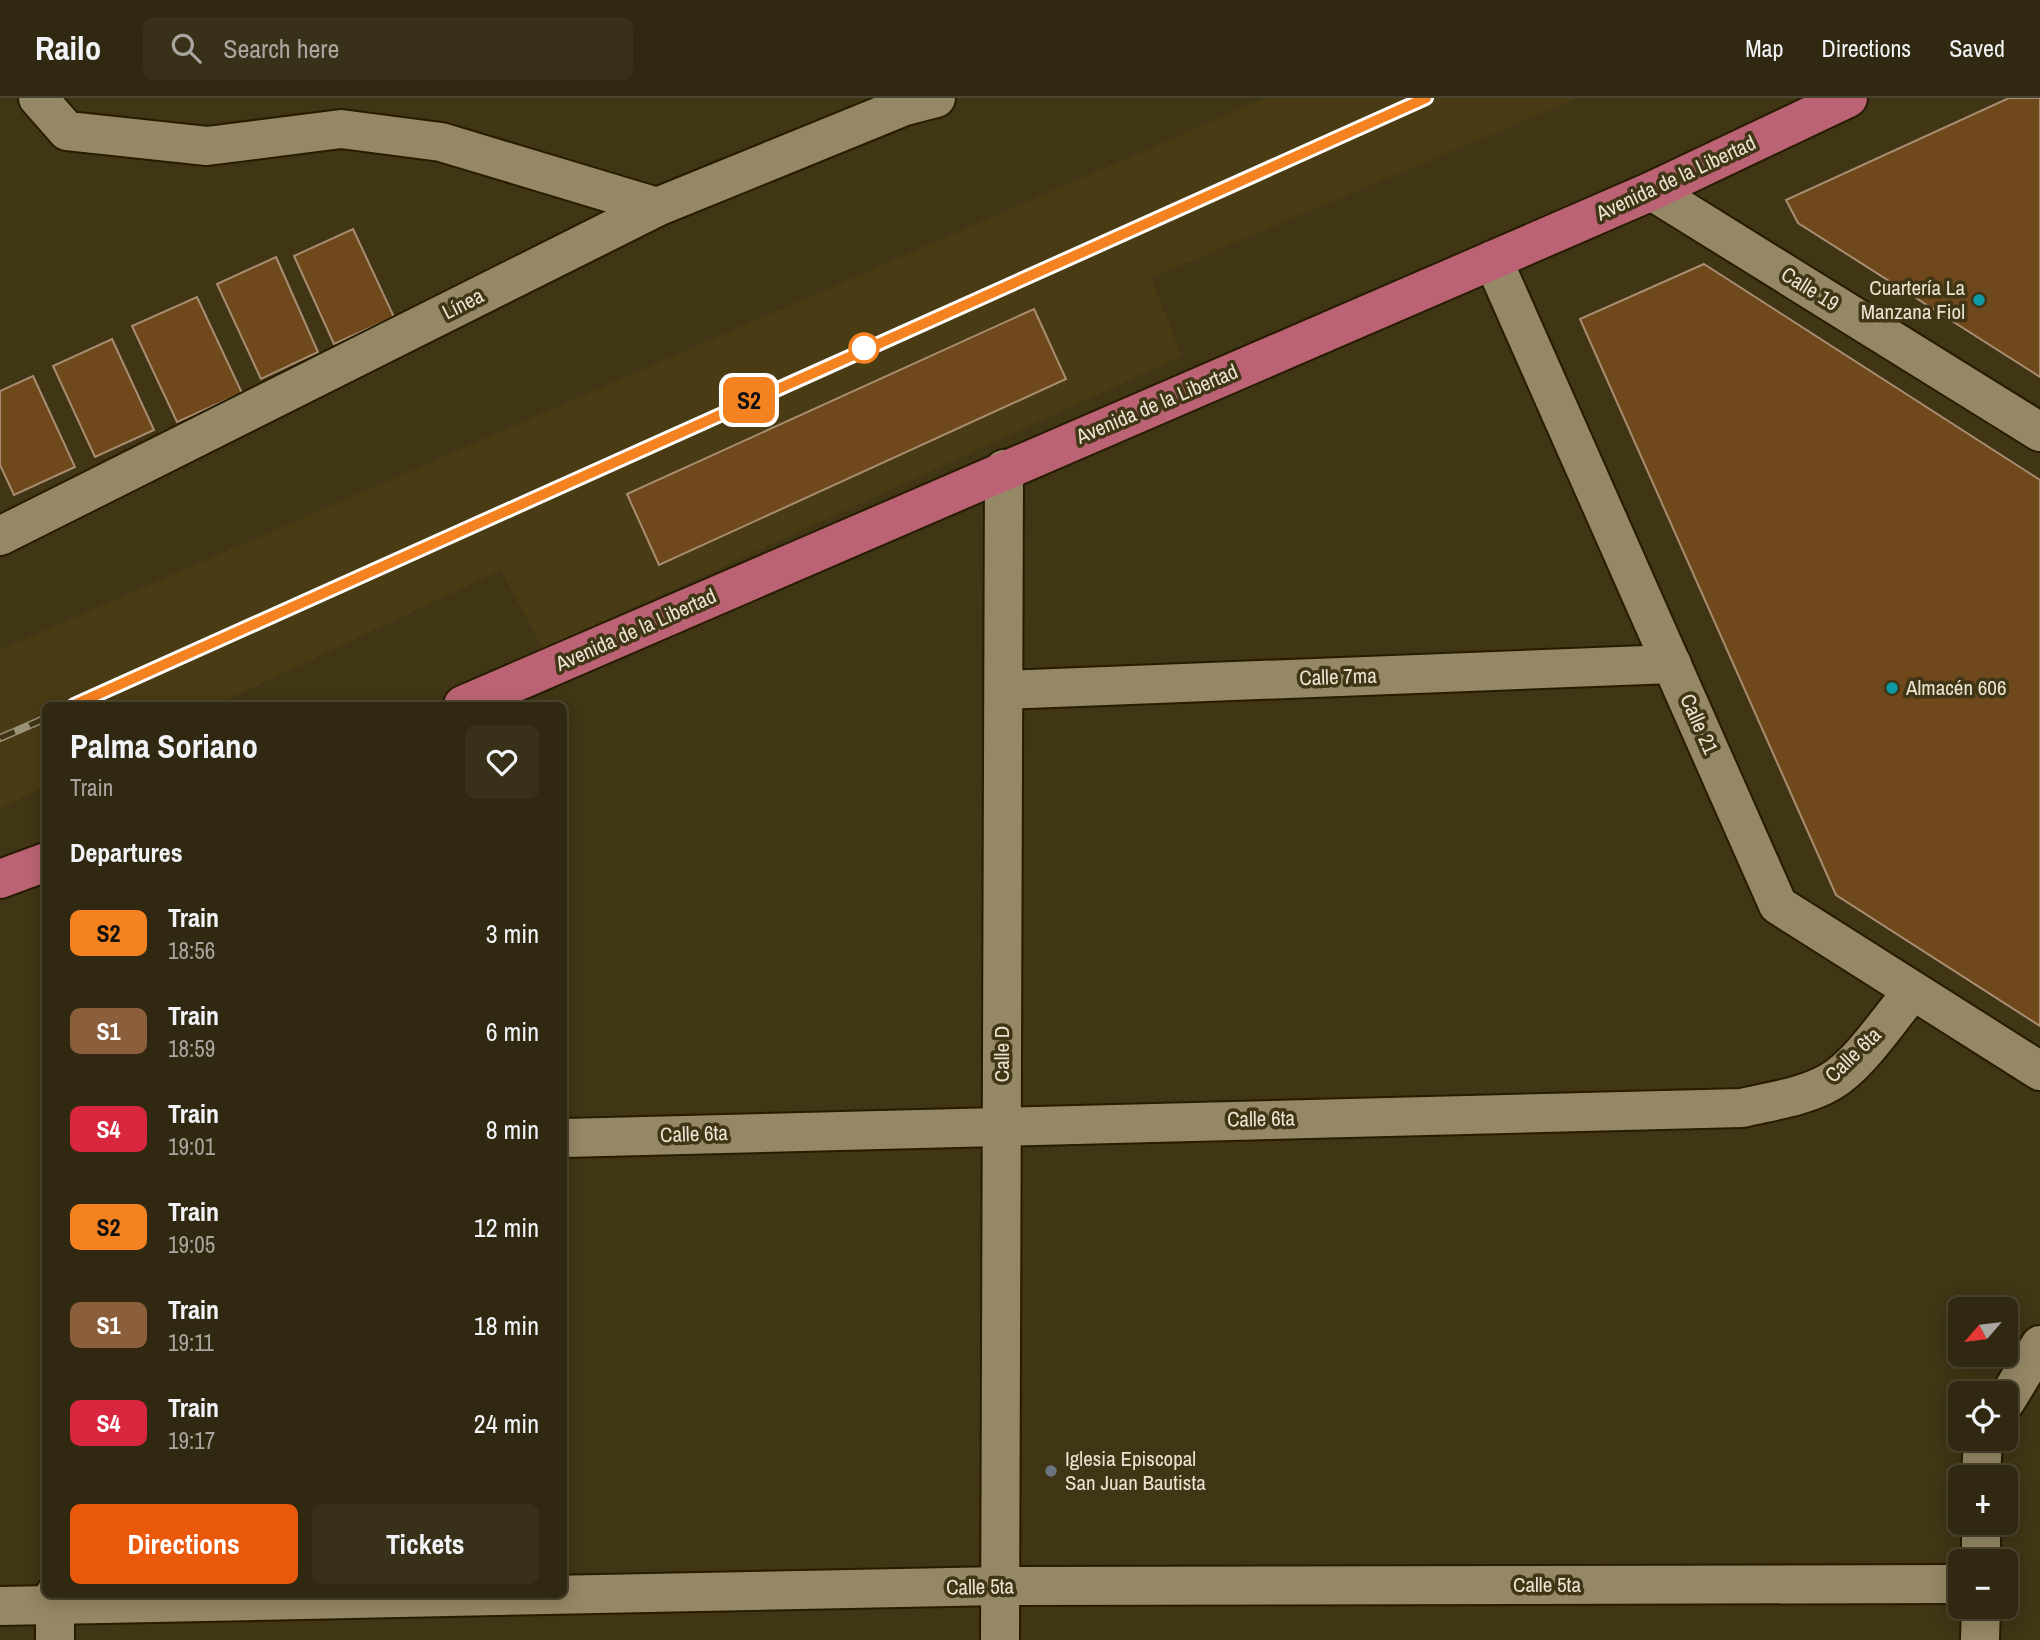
<!DOCTYPE html>
<html lang="en">
<head>
<meta charset="utf-8">
<style>
	:root { --surface:#302810; --page:#383019; --text:#f1f3f6; --muted:#a8a69f; --line:#4b4430; --accent:#ea580c }
	body { margin:0; font-family:"Archivo Narrow",sans-serif; background:var(--page); color:var(--text); height:100vh; display:flex; flex-direction:column; font-size:26px; white-space:nowrap }
	* { box-sizing:border-box; margin:0 }
	p { font-size:23px; color:var(--muted) }
	.icon { flex:none; width:38px; height:38px; fill:none; stroke:currentColor; stroke-width:2; stroke-linecap:round; stroke-linejoin:round }
	.map { position:relative; flex:1; overflow:hidden }
	.side { position:absolute; left:42px; top:604px; width:525px; height:896px; display:flex; flex-direction:column; background:var(--surface); border-radius:10px; box-shadow:0 4px 18px #0003,0 0 0 2px var(--line) }
	.side>* { flex:none }
	.badge { padding:0 14px; border-radius:10px; font-size:24px; line-height:46px }
	.needle { width:46px; rotate:242deg }
	.controls { position:absolute; left:1948px; top:1199px; display:grid; gap:14px }
	.controls a { display:grid; place-items:center; width:70px; height:70px; border-radius:10px; background:var(--surface); box-shadow:0 4px 18px #0003,0 0 0 2px var(--line); font-size:35px }
	.map>.badge { position:absolute; translate:-50% -50%; box-shadow:0 0 0 4px #fff }
	h2 { padding:0 28px; font-size:26px; line-height:63px }
	.round { display:grid; place-items:center; flex:none; width:74px; height:74px; border-radius:10px; background:var(--page) }
	.overview { display:flex; align-items:center; justify-content:space-between; height:119px; padding:0 28px }
	h1 { font-size:33px; font-weight:800; line-height:52px }
	.primary-button { display:flex; gap:14px; margin-top:auto; padding:14px 28px }
	.primary-button a { flex:1; height:80px; border-radius:10px; background:var(--accent); color:#fff; font-size:28px; font-weight:800; line-height:80px; text-align:center }
	.primary-button a+a { background:var(--page); color:var(--text) }
	ul { padding:0; list-style:none }
	li { display:flex; align-items:center; gap:21px; height:98px; padding:0 28px }
	li div { flex:1 }
	li b { display:block; font-size:26px }
	li em { font-style:normal }
	li .badge { min-width:77px; font-weight:700; text-align:center }
	header { display:flex; align-items:center; gap:42px; box-sizing:border-box; height:98px; padding:0 35px; background:var(--surface); border-bottom:2px solid var(--line) }
	header strong { font-size:33px }
	nav { display:flex; gap:38px; margin-inline-start:auto; font-size:24px }
	.search { width:490px; height:63px; background:var(--page); display:flex; align-items:center; gap:18px; box-sizing:border-box; padding:0 24px; border-radius:10px; color:var(--muted); font-size:26px }
	.map>svg:first-child { display:block }
</style>
</head>
<body>
<header>
<strong>Railo</strong>
<div class="search"><svg class="icon" aria-label="search" viewBox="0 0 24 24"><circle cx="10" cy="10" r="6"/><path d="M15 15l6 6"/></svg>Search here</div>
<nav><a>Map</a><a>Directions</a><a>Saved</a></nav>
</header>
<div class="map">
<svg width="2040" height="1542" viewBox="0 0 2040 1542">
	<rect width="100%" height="100%" fill="#403515"/>
	<path fill="#493b13" d="M1265 0H1578L1151 180 1182 258 543 551 501 472 216 607H46L45 689 0 710V552Z"/>
	<g fill="#6f491b" stroke="#a88d72" stroke-width="2">
		<path d="M2009 0H2040V279L1798 125 1786 102Z"/>
		<path d="M353 131 394 219 334 246 294 158Z"/>
		<path d="M276 159 318 254 261 281 217 186Z"/>
		<path d="M1704 166 2040 382V928L1836 797 1580 221Z"/>
		<path d="M197 199 242 295 177 324 132 228Z"/>
		<path d="M1034 211 1066 281 659 467 627 396Z"/>
		<path d="M112 241 154 332 95 359 53 268Z"/>
		<path d="M33 278 75 369 14 397 0 367V293Z"/>
	</g>
	<g fill="none" stroke-linecap="round" stroke-linejoin="round">
		<defs>
			<g id="minor">
				<path d="M38 0 67 33 207 48 341 31 441 44 657 109"/>
				<path d="M1652 93 2040 334"/>
				<path d="M1493 162 1778 807 2040 973"/>
				<path d="M0 438 657 109 905 8 936 0"/>
				<path d="M1004 592 1672 566"/>
				<path d="M564 1040 1742 1010C1771 1003 1804 999 1830 984 1860 967 1890 919 1913 893"/>
				<path d="M2006 1303 2040 1247"/>
				<path d="M1981 1379 1983 1340"/>
				<path d="M1981 1424V1463"/>
				<path d="M0 1508 1000 1488 1960 1486"/>
				<path d="M55 1542V1496"/>
				<path d="M1000 1542 1004 371"/>
				<path d="M1980 1542 1981 1508"/>
			</g>
			<g id="major">
				<path d="M463 607 1493 162 1652 93 1848 0"/>
				<path d="M0 781 46 764"/>
			</g>
		</defs>
		<use href="#minor" stroke="#271c00" stroke-width="42"/>
		<use href="#major" stroke="#271c00" stroke-width="42"/>
		<use href="#minor" stroke="#958866" stroke-width="38"/>
		<use href="#major" stroke="#bb6374" stroke-width="38"/>
		<defs>
			<g id="rail">
				<path d="M74 607 1426 0"/>
				<path d="M0 640 46 620"/>
			</g>
		</defs>
		<use href="#rail" stroke="#9a9179" stroke-width="8"/>
		<use href="#rail" stroke="#403515" stroke-width="5" stroke-dasharray="16" stroke-linecap="butt"/>
	</g>
	<g fill="none" stroke-linecap="round" stroke-linejoin="round">
		<defs>
			<path id="line" d="M74 607 1426 0"/>
		</defs>
		<use href="#line" stroke="#fff" stroke-width="16"/>
		<use href="#line" stroke="#f58220" stroke-width="10"/>
	</g>
	<g fill="#0f9aa8" stroke="#403515" stroke-width="2.5">
		<circle cx="1979" cy="202" r="7"/>
		<circle cx="1892" cy="590" r="7"/>
	</g>
	<circle fill="#fff" stroke="#f58220" stroke-width="3.5" cx="864" cy="250" r="14"/>
	<circle fill="#6b7280" stroke="#403515" stroke-width="2.5" cx="1051" cy="1373" r="7"/>
	<g text-anchor="middle" stroke-width="7" stroke-linejoin="round" paint-order="stroke">
		<g font-size="21" fill="#eae3d2" stroke="#403515">
			<text transform="translate(1676 80) rotate(-25)" y="7">Avenida de la Libertad</text>
			<text transform="translate(1810 191) rotate(32)" y="7">Calle 19</text>
			<text transform="translate(463 206) rotate(-27)" y="7">Línea</text>
			<text transform="translate(1157 306) rotate(-23)" y="7">Avenida de la Libertad</text>
			<text transform="translate(636 532) rotate(-24)" y="7">Avenida de la Libertad</text>
			<text transform="translate(1338 579) rotate(-2)" y="7">Calle 7ma</text>
			<text transform="translate(1699 626) rotate(66)" y="7">Calle 21</text>
			<text transform="translate(1002 956) rotate(-90)" y="7">Calle D</text>
			<text transform="translate(1853 957) rotate(-44)" y="7">Calle 6ta</text>
			<text transform="translate(1261 1021) rotate(-1)" y="7">Calle 6ta</text>
			<text transform="translate(694 1036) rotate(-2)" y="7">Calle 6ta</text>
			<text x="1547" y="1494">Calle 5ta</text>
			<text transform="translate(980 1489) rotate(-1)" y="7">Calle 5ta</text>
		</g>
		<g font-size="21" fill="#eae3d2" stroke="#403515" text-anchor="start">
			<text x="1965" y="197" text-anchor="end">Cuartería La<tspan x="1965" dy="24">Manzana Fiol</tspan></text>
			<text x="1906" y="597">Almacén 606</text>
			<text x="1065" y="1368">Iglesia Episcopal<tspan x="1065" dy="24">San Juan Bautista</tspan></text>
		</g>
	</g>
</svg>
<div class="controls">
<a><svg class="needle" viewBox="-14 -14 28 28"><path d="M0-13l5 13h-10z" fill="#e53935"/><path d="M0 13l5-13h-10z" fill="#a8a69f"/></svg></a>
<a><svg class="icon" aria-label="locate" viewBox="0 0 24 24"><circle cx="12" cy="12" r="6"/><path d="M12 2v4M12 18v4M2 12h4M18 12h4"/></svg></a>
<a>+</a>
<a>−</a>
</div>
<b class="badge" style="left:749px;top:302px;background:#f58220;color:#111">S2</b>
<section class="side">
<div class="overview"><div><h1>Palma Soriano</h1><p>Train</p></div><a class="round"><svg class="icon" aria-label="heart" viewBox="0 0 24 24"><path d="M12 20l-8-8c-3-5 5-10 8-4 3-6 11-1 8 4z"/></svg></a></div>
<h2>Departures</h2>
<ul>
<li><span class="badge" style="background:#f58220;color:#111">S2</span><div><b>Train</b><p>18:56</p></div><em>3 min</em></li>
<li><span class="badge" style="background:#8b5e3c;color:#fff">S1</span><div><b>Train</b><p>18:59</p></div><em>6 min</em></li>
<li><span class="badge" style="background:#d7263d;color:#fff">S4</span><div><b>Train</b><p>19:01</p></div><em>8 min</em></li>
<li><span class="badge" style="background:#f58220;color:#111">S2</span><div><b>Train</b><p>19:05</p></div><em>12 min</em></li>
<li><span class="badge" style="background:#8b5e3c;color:#fff">S1</span><div><b>Train</b><p>19:11</p></div><em>18 min</em></li>
<li><span class="badge" style="background:#d7263d;color:#fff">S4</span><div><b>Train</b><p>19:17</p></div><em>24 min</em></li>
</ul>
<div class="primary-button"><a>Directions</a><a>Tickets</a></div>
</section>
</div>
</body>
</html>
